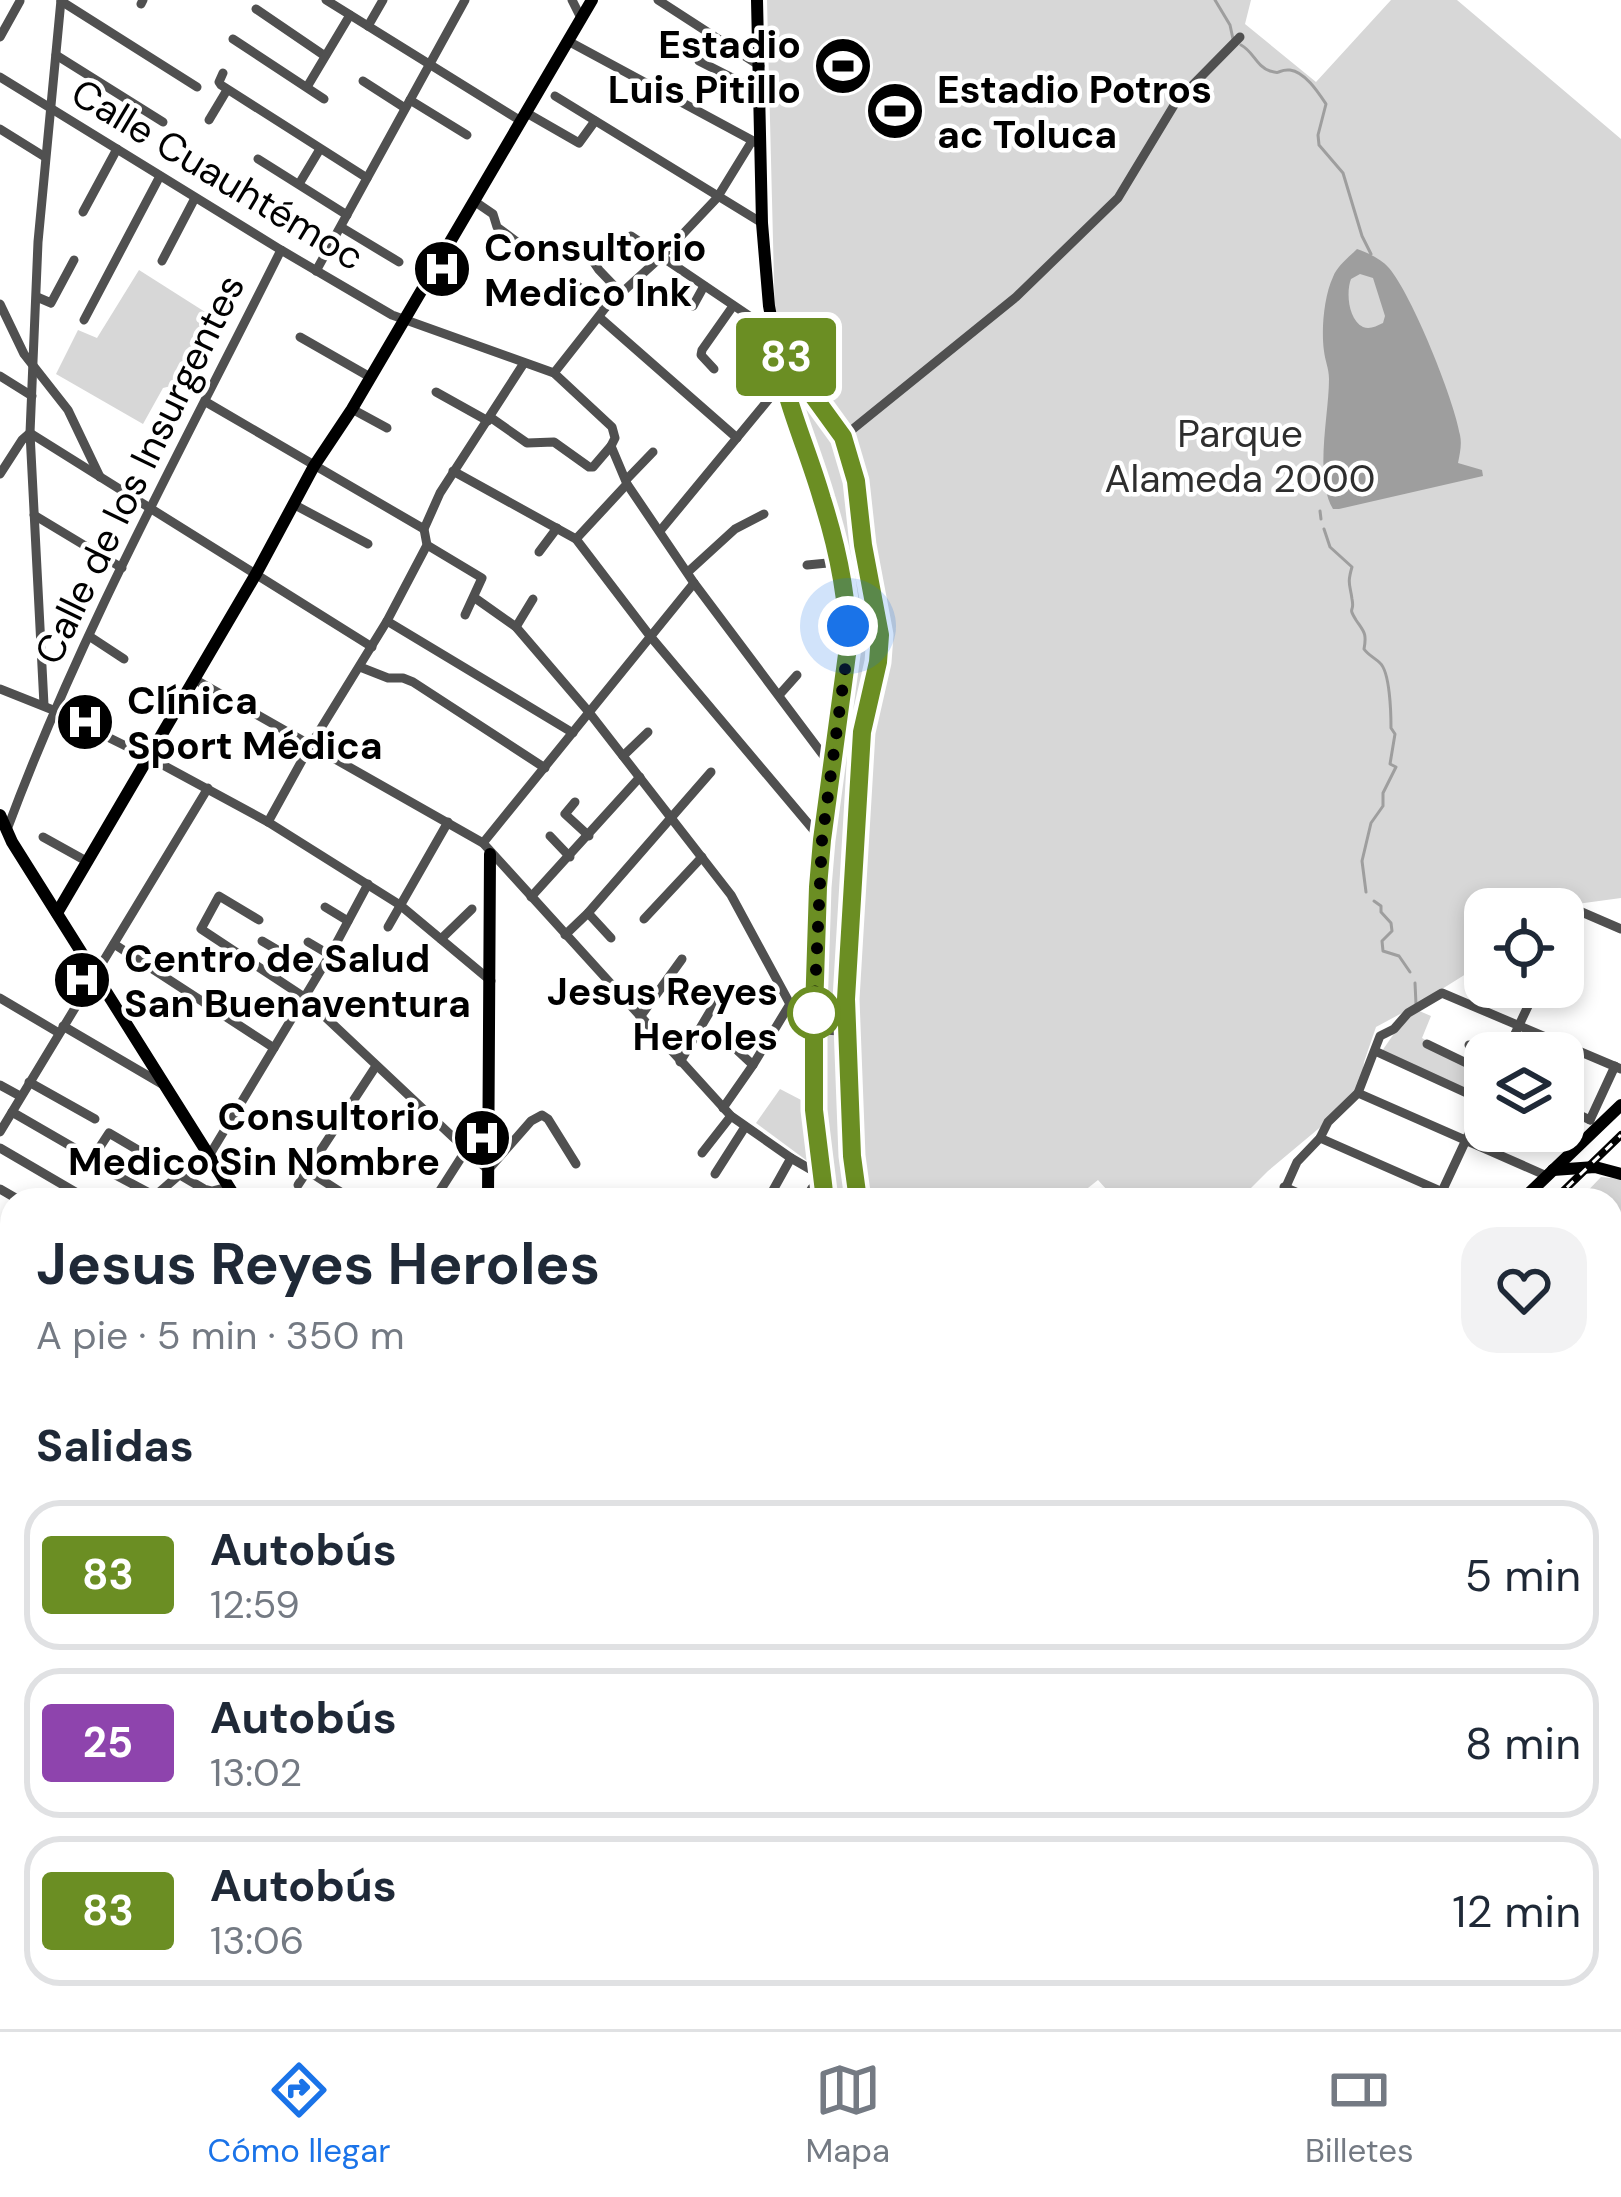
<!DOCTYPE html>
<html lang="es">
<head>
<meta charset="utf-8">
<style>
	:root { --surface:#fff; --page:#f2f2f3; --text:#1f2937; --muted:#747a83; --line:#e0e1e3; --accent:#1a73e8 }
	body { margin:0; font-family:"DM Sans",sans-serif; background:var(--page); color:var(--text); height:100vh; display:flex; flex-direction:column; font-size:45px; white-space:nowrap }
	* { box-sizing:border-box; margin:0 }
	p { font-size:39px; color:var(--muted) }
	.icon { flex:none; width:66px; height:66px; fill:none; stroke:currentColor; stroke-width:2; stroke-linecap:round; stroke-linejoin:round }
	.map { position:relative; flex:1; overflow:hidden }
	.drawer { position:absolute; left:0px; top:1188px; width:1623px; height:843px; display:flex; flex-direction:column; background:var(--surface); border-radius:36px 36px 0 0; box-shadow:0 6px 18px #0003 }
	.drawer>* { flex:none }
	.badge { padding:0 24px; border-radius:9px; font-size:42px; line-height:78px }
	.buttons { position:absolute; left:1464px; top:888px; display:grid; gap:24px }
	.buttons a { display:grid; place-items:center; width:120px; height:120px; border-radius:24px; background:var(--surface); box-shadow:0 6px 18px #0003; font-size:60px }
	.you { position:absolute; width:60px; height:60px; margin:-30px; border:9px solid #fff; border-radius:50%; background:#1a73e8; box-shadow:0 0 0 18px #1a73e833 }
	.map>.badge { position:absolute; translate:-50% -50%; box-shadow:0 0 0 6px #fff }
	h2 { padding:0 36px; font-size:45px; line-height:108px }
	.round { display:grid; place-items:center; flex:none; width:126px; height:126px; border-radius:36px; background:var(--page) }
	.head { display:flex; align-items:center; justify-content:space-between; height:204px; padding:0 36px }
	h1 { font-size:57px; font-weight:700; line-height:90px }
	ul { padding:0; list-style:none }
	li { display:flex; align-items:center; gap:36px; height:150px; margin:0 24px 18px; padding:0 12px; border:6px solid var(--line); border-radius:36px }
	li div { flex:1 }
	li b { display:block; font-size:45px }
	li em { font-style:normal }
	li .badge { min-width:132px; font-weight:700; text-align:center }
	.menu { display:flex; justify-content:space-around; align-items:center; height:168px; border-top:3px solid var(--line); background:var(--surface); font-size:33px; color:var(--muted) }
	.menu a { display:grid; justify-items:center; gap:6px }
	.menu .active { color:var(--accent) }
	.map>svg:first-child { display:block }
</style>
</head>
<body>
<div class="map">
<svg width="1621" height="2029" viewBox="0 0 1621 2029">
	<rect width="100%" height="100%" fill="#fff"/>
	<g fill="#d7d7d7">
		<path d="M767 0H1251L1245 24 1316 82 1391 0H1457L1621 139V898L1577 904 1563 911 1485 909V962L1415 1006 1376 1027 1364 1062 1360 1094 1268 1171 1239 1200H1116L1098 1180 1073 1200H864L855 1156 852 1019 866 741 885 642 864 547 859 473 843 426 792 354 775 320Z"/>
		<path d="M139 270 213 317 175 385 163 388 143 424 56 374 78 330 97 338Z"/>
		<path d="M789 369 818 409 841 447 851 488 869 628 845 874 841 961 843 1027 840 1089 846 1168 851 1200H833L818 1030 824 1016 829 838 854 624 817 461Z"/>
		<path d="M1417 1010 1431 1016 1422 1038 1485 1074V1089L1481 1097 1382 1051 1402 1022Z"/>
		<path d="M780 1089 805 1102 810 1163 756 1123Z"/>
		<path d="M1601 1177 1621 1179V1277L1611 1287V1200H1579Z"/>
		<path d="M739 2019H835L833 2029H728Z"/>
	</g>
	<path fill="#9e9e9e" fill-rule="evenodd" d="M1357 249C1369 253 1381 259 1389 268 1412 295 1454 399 1460 435 1462 444 1460 453 1458 463L1482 470 1483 476 1339 509H1333C1314 477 1329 415 1329 379 1329 368 1325 361 1324 351 1321 330 1324 296 1333 277 1337 266 1349 257 1357 249ZM1360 274 1373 278 1385 316 1383 323C1376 326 1370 330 1363 327 1348 319 1346 292 1351 279Z"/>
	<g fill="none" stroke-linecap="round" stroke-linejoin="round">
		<g stroke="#9e9e9e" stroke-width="3">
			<path d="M1215 0 1230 25 1233 39"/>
			<path d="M1241 45C1253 51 1257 67 1270 71 1283 75 1277 69 1290 70 1305 72 1318 92 1326 104L1318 135 1319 145 1343 173 1362 236 1371 254"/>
			<path d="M1320 511 1321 519"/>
			<path d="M1324 529 1330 547 1352 567C1347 584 1350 584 1352 599 1355 614 1347 605 1356 620 1364 632 1367 633 1364 649 1368 655 1375 658 1380 663 1390 672 1391 713 1391 728L1395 734 1390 764 1396 767 1383 793V806L1371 823 1362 861 1366 892"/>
			<path d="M1374 901 1381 906V912L1391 923 1392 931 1382 941 1383 951 1399 956 1410 972"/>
			<path d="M1415 983 1416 1004"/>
			<path d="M0 1451 12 1468"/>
		</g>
		<g stroke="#505050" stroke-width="9">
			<path d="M326 0 521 121"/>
			<path d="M572 0 581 18"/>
			<path d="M658 0 760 66"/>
			<path d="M61 1 197 87"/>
			<path d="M141 4 143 0"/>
			<path d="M256 9 325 56"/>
			<path d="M368 26 383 0"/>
			<path d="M0 37 20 1"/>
			<path d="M233 39 324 99"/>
			<path d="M568 41 757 143"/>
			<path d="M56 55 163 122"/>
			<path d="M699 61 760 92"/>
			<path d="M223 73 219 82 221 85 367 178"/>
			<path d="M0 77 281 250 392 315 554 373 612 427 615 438 611 446 627 484 694 583 832 767"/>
			<path d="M363 81 405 108"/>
			<path d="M307 87 350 15"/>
			<path d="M555 96 762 223"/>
			<path d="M410 100 467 135"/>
			<path d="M525 112 579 143 595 121"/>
			<path d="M209 120 227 90"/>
			<path d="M0 129 45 157"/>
			<path d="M258 159 347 215"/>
			<path d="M299 184 320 149"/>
			<path d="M474 201 493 214 497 227 525 248"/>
			<path d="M83 212 117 149"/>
			<path d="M341 227 399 262"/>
			<path d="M631 236 773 332"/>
			<path d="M582 245 599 270 622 294"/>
			<path d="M162 261 195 198"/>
			<path d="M316 271 465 0"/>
			<path d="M576 285 606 307"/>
			<path d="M37 297 51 303 74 260"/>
			<path d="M0 304 24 354 68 410 100 477"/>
			<path d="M693 306 704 286"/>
			<path d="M599 317 737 438"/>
			<path d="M84 320 160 176"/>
			<path d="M300 337 370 377"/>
			<path d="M714 369 701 355 702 350 733 306"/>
			<path d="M554 373 606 307 661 257 717 198 752 141"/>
			<path d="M0 376 32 396"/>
			<path d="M436 392 488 421"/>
			<path d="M206 402 424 529"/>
			<path d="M352 409 387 428"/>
			<path d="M490 417 527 443 554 442 589 467H593L611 446"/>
			<path d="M30 433 372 647"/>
			<path d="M843 437 1016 297 1118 198 1176 102 1240 37"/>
			<path d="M453 471 576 539 650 636 822 840"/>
			<path d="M0 474 22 440 30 433"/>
			<path d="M626 480 653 452"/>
			<path d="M293 504 368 544"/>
			<path d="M34 515 122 568"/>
			<path d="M660 531 783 382"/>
			<path d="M576 539 627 484"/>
			<path d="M427 545 482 578 465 615"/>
			<path d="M539 552 557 528"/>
			<path d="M807 565 838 562"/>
			<path d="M689 571 735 529 764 514"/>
			<path d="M475 598 516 627 588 711 731 895 790 1004 815 1043 825 1030 839 1031 847 1038"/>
			<path d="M387 621 573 733"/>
			<path d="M516 627 533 599"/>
			<path d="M89 636 124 659"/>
			<path d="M360 667 388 678H403L413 682 545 768"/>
			<path d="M194 679 483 843 731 1116 791 1158 822 1176"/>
			<path d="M0 689 53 710 150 758 268 822 400 905 491 981"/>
			<path d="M780 694 797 675"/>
			<path d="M44 705 30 433 38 242 61 0"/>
			<path d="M623 756 648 732"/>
			<path d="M575 802 565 814 589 836"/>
			<path d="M268 822 310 746 387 621 427 545 424 529 440 493 524 363"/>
			<path d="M8 827C82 628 186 441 281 250"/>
			<path d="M550 836 570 857"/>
			<path d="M43 837 88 862"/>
			<path d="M483 843 694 583"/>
			<path d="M531 897 640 777"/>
			<path d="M325 907 348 921"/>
			<path d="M588 913 611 938"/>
			<path d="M644 919 702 857"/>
			<path d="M259 920 219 896 201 929 304 997 488 1170 531 1121 542 1115 548 1119 576 1164"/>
			<path d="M388 927 448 822"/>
			<path d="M565 935 588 913 711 772"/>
			<path d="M1563 936 1577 910 1621 929"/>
			<path d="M441 939 472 909"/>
			<path d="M262 941 318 974"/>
			<path d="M308 942 330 955"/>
			<path d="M114 944 274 1048"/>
			<path d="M0 998 59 1033"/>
			<path d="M814 1011 832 1016 846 999"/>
			<path d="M640 1017 682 959"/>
			<path d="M63 1026 162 1084"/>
			<path d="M724 1038 753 1065"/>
			<path d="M1427 1044 1485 1072"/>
			<path d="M1469 1045 1488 1053"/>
			<path d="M1375 1051 1484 1101"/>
			<path d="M1506 1053 1537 987"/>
			<path d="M680 1062 718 998"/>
			<path d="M29 1082 95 1119"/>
			<path d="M0 1085 20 1096"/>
			<path d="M1358 1093 1547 1176"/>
			<path d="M1563 1107 1590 1120"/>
			<path d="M723 1108 753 1065 790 1004"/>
			<path d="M12 1112 76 1149"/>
			<path d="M1590 1120 1615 1066"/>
			<path d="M0 1132 208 788"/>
			<path d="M1320 1138 1461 1200"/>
			<path d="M0 1148 89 1200"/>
			<path d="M702 1153 731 1116"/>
			<path d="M209 1156 330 955 368 884"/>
			<path d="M308 1171 353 1200"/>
			<path d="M715 1174 745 1127"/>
			<path d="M179 1175 155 1196 93 1163 92 1159 109 1133 204 1189 212 1191 228 1187"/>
			<path d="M298 1185 376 1066"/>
			<path d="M1284 1187 1314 1200"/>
			<path d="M0 1189 19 1200"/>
			<path d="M772 1192 791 1158"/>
			<path d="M434 1200 466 1150"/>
			<path d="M805 1200 812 1188 822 1182"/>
			<path d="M1280 1200 1297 1162 1320 1138 1328 1122 1358 1093 1380 1036 1394 1029 1408 1013 1442 993 1621 1069"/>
			<path d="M1438 1200 1485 1099"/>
			<path d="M0 1252 12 1260"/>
			<path d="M0 1306 12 1302"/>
			<path d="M1611 1372 1621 1348"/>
			<path d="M1611 1400 1621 1404"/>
			<path d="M0 1466 12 1491"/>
			<path d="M1611 1469 1621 1473"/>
			<path d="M1611 1535 1621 1540"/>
			<path d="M1611 1602 1621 1606"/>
			<path d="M1611 1672 1621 1647"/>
			<path d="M0 1680 12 1659"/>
			<path d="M1611 1736 1621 1740"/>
			<path d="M0 1790 12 1778"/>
			<path d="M1611 1806 1621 1810"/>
			<path d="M0 1841 12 1858"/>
			<path d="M1611 1875 1621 1879"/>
			<path d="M0 1950 12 1938"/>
			<path d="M1611 1956 1621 1933"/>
			<path d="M0 1979 12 1965"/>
			<path d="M1611 2014 1621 2018"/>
			<path d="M123 2019 130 2029"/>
			<path d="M201 2019 202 2029"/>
			<path d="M437 2019 445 2029"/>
			<path d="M574 2019 582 2029"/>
			<path d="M996 2019 1021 2029"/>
			<path d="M1312 2019 1334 2029"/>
			<path d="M1468 2019 1490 2029"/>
			<path d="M30 2029 38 2019"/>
			<path d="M78 2029 87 2019"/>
			<path d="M164 2029 173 2019"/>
			<path d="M335 2029 376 2023 388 2029"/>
			<path d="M858 2029 859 2019"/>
			<path d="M943 2029 947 2019"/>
			<path d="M1079 2029 1083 2019"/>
			<path d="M1207 2029 1211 2019"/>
			<path d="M1582 2029 1586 2019"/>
		</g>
		<g stroke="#000" stroke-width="12">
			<path d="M757 0 762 223 769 306 783 382 823 500 838 562 848 625 818 887 814 1110 825 1200"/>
			<path d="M779 354H784L843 437 853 468 866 566 880 635 878 661 862 732 847 992 852 1156 858 1200"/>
			<path d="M0 815 12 842 237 1200"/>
			<path d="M57 913 256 574 314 466 352 409 592 0"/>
			<path d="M1553 1170 1595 1167 1621 1174"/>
			<path d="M488 1200 490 854"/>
			<path d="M1522 1200 1621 1105"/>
			<path d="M1611 1297 1621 1287"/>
			<path d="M1611 1316 1621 1313"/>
			<path d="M479 2029V2019"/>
			<path d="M682 2029 692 2019"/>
			<path d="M843 2029 852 2019"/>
		</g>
		<defs>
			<g id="rail">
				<path d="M1554 1200 1621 1135"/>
				<path d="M719 2029 729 2019"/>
			</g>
		</defs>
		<use href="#rail" stroke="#000" stroke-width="8"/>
		<use href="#rail" stroke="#fff" stroke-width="3" stroke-dasharray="9" stroke-linecap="butt"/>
	</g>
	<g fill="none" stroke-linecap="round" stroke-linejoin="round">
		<defs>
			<path id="line" d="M825 1200 814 1110V1011L818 887 822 840 848 647C848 598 837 546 822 499 808 450 786 404 778 354L782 353 843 437 856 481 863 545 880 635 878 662 862 732 846 999 852 1156 858 1200"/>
		</defs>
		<use href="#line" stroke="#fff" stroke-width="27"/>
		<use href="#line" stroke="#6b8e23" stroke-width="18"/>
		<path stroke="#000" stroke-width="12" stroke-dasharray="0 21.6" d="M814 1013 822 840 848 647V626"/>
	</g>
	<defs>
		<symbol id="stadium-disc" viewBox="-11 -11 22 22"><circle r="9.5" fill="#000" stroke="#fff"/><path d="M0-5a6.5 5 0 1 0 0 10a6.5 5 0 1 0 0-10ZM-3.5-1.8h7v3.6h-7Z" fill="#fff"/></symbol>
		<symbol id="hospital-disc" viewBox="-11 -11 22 22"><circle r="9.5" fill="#000" stroke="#fff"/><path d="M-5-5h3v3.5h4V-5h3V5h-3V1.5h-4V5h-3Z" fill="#fff"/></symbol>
	</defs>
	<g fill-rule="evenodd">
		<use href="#stadium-disc" x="810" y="33" width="66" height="66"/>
		<use href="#stadium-disc" x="862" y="78" width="66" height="66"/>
		<use href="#hospital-disc" x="409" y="236" width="66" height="66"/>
		<use href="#hospital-disc" x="52" y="689" width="66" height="66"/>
		<use href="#hospital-disc" x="49" y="947" width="66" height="66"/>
		<use href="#hospital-disc" x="449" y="1105" width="66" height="66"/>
	</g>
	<circle fill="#fff" stroke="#6b8e23" stroke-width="6" cx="814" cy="1013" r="24"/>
	<g text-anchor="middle" stroke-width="9" stroke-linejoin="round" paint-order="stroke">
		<g font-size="39" font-weight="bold" fill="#000" stroke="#fff" text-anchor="start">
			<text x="801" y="58" text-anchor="end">Estadio<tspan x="801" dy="45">Luis Pitillo</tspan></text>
			<text x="937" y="103">Estadio Potros<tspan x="937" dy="45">ac Toluca</tspan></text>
			<text x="484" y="261">Consultorio<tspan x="484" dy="45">Medico Ink</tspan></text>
			<text x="127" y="714">Clínica<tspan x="127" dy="45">Sport Médica</tspan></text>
			<text x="124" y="972">Centro de Salud<tspan x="124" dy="45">San Buenaventura</tspan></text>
			<text x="440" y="1130" text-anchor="end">Consultorio<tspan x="440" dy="45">Medico Sin Nombre</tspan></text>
		</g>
		<g font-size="39" fill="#000" stroke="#fff">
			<text transform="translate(218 174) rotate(31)" y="14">Calle Cuauhtémoc</text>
			<text transform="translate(139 469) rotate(-64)" y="14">Calle de los Insurgentes</text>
		</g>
		<g font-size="39" fill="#2e2e2e" stroke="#fff">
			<text x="1240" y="447">Parque<tspan x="1240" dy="45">Alameda 2000</tspan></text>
		</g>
		<g font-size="39" font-weight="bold" fill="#000" stroke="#fff" text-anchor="end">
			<text x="778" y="1005">Jesus Reyes<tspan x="778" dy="45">Heroles</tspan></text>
		</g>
	</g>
</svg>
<div class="buttons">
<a><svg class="icon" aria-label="locate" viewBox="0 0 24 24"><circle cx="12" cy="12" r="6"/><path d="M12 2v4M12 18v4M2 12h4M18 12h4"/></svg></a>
<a><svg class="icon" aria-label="layers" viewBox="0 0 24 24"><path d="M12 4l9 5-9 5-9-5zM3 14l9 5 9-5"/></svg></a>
</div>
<div class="you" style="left:848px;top:626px"></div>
<b class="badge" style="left:786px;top:357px;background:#6b8e23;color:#fff">83</b>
<section class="drawer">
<div class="head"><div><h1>Jesus Reyes Heroles</h1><p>A pie · 5 min · 350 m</p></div><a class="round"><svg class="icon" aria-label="heart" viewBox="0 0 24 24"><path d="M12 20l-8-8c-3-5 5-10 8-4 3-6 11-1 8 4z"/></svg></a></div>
<h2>Salidas</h2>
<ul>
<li><span class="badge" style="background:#6b8e23;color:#fff">83</span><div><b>Autobús</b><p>12:59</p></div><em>5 min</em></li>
<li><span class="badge" style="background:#8e44ad;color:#fff">25</span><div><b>Autobús</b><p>13:02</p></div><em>8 min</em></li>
<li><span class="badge" style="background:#6b8e23;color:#fff">83</span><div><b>Autobús</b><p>13:06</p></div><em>12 min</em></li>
</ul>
</section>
</div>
<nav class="menu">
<a class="active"><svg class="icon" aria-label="directions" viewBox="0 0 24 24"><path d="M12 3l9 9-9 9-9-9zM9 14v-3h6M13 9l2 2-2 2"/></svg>Cómo llegar</a>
<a><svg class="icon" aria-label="map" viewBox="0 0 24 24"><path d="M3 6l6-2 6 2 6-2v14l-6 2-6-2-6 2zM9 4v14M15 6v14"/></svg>Mapa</a>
<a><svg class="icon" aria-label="tickets" viewBox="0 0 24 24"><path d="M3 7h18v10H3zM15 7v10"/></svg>Billetes</a>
</nav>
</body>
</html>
